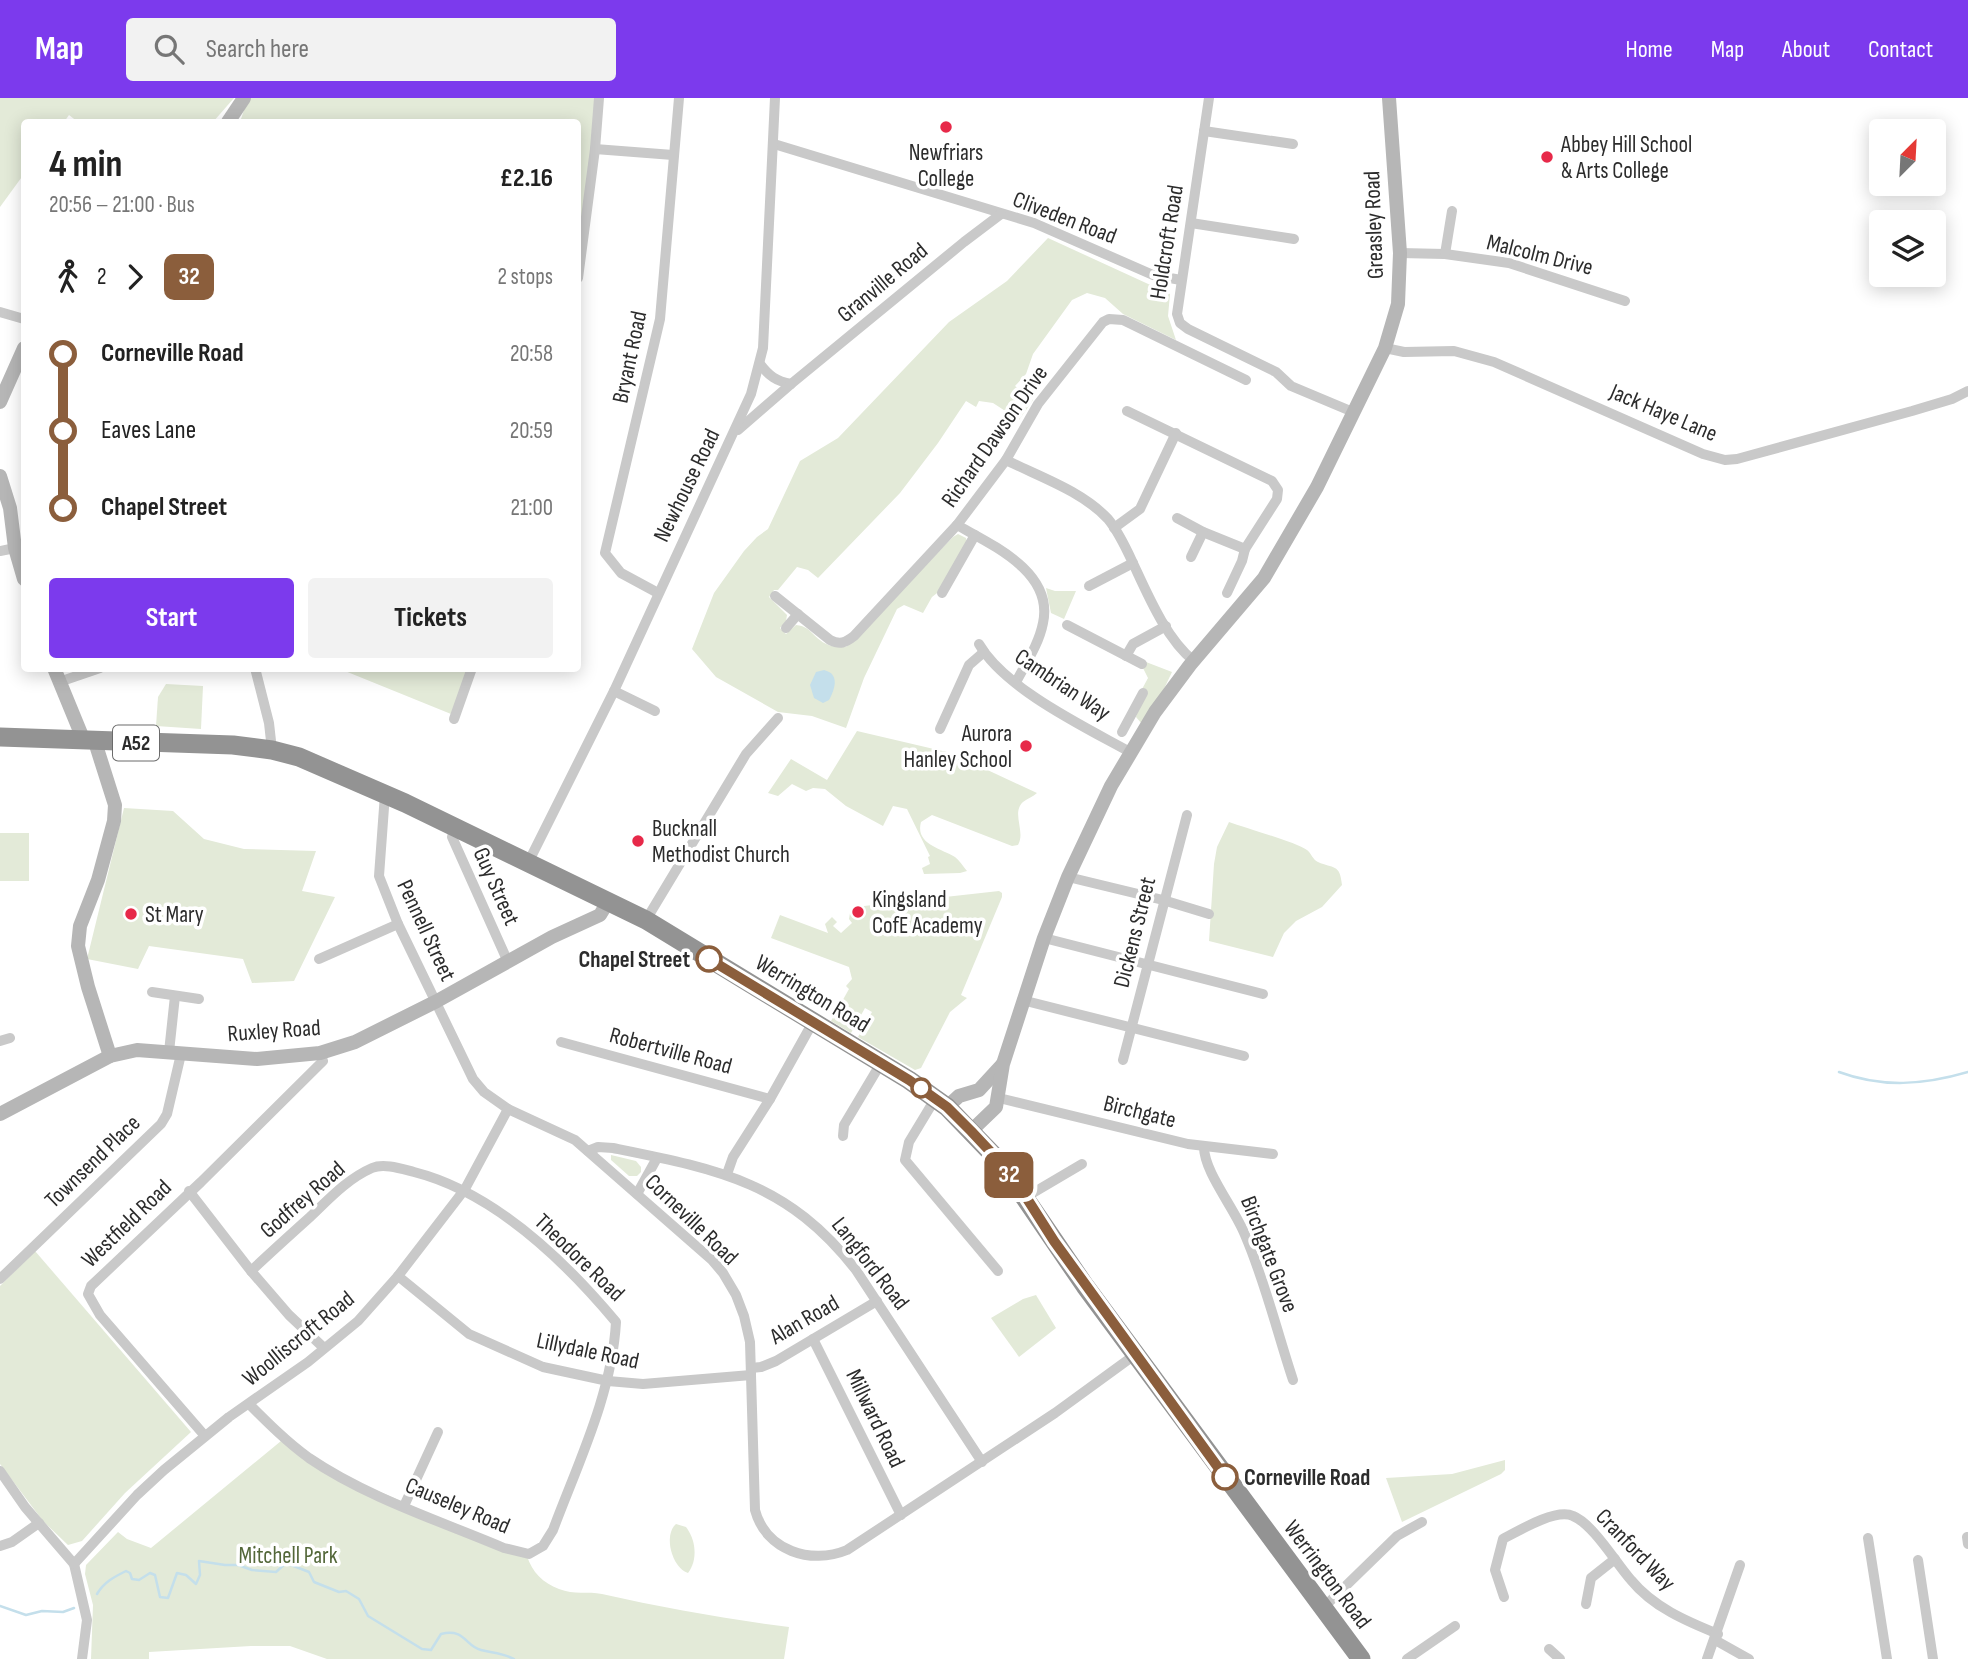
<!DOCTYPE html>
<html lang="en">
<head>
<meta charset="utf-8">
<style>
	:root { --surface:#fff; --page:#f2f2f2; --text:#222; --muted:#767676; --accent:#7c3aed }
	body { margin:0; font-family:"Sofia Sans Condensed",sans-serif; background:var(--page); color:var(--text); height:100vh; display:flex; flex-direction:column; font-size:26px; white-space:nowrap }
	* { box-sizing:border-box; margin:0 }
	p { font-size:23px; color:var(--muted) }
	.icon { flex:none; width:38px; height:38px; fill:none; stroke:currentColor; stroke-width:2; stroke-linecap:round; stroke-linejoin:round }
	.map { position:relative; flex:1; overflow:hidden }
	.side { position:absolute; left:21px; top:21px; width:560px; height:553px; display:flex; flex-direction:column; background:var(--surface); border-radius:7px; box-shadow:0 4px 18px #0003 }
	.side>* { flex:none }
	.badge { padding:0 14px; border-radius:10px; font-size:24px; line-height:46px }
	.needle { width:46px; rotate:24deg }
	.buttons { position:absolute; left:1869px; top:21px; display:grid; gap:14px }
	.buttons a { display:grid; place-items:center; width:77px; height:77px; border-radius:7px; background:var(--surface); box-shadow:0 4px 18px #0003; font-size:35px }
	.map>.badge { position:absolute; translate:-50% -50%; box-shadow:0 0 0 4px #fff }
	.legs { display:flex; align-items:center; gap:10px; height:77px; padding:0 28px; font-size:23px }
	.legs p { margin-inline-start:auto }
	.head { display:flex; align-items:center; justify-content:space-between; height:119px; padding:0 28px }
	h1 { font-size:38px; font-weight:700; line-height:52px }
	.action { display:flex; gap:14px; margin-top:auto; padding:14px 28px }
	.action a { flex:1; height:80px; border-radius:7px; background:var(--accent); color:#fff; font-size:28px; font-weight:700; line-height:80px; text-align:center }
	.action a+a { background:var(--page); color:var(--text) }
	ul { padding:0 28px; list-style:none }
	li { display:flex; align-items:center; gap:24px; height:77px; font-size:26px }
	li i { display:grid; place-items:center; width:10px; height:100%; margin:0 9px; background:currentColor }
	li i::after { content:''; width:18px; height:18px; margin:-9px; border:5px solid; border-radius:50%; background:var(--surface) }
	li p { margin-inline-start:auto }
	li:first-child i { background:linear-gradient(#0000 50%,currentColor 0) }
	li:last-child i { background:linear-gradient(currentColor 50%,#0000 0) }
	header { display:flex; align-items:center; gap:42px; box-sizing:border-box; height:98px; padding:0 35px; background:var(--accent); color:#fff }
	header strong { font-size:33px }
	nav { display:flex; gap:38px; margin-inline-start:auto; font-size:24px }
	.search { width:490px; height:63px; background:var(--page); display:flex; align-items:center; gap:18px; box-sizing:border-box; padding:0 24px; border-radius:7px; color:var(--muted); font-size:26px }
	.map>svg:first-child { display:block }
</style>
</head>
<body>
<header>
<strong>Map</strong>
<div class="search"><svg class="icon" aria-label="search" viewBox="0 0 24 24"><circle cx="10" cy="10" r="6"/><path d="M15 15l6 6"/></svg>Search here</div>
<nav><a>Home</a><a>Map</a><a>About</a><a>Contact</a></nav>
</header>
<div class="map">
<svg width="1968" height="1561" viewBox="0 0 1968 1561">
	<rect width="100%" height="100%" fill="#fff"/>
	<g fill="#e3ead8">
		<path d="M0 0H234L213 24H78L69 17 64 24H24V76L0 109Z"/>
		<path d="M248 0H595L591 50 578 155V24H240Z"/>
		<path d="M1048 140 1170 196 1168 218 1176 242 1123 216 1105 200 1087 195 1072 202 1033 256 1026 276 1015 288 1033 302 1019 322 993 305 979 303 976 309 966 303 938 345 900 395 818 480 808 472 797 469 778 492H774L769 499 787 517 786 523 780 530 786 536 796 527C816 528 814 551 846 549L953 439 958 436 966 440 967 445 941 492 932 499 923 515 904 507 897 511 864 580 846 630 812 618 778 614 716 579 692 551 714 495 744 453 757 439 768 431 800 363 838 340 949 224 1007 183Z"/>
		<path d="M1046 490 1055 493H1076L1064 521 1051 515Z"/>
		<path d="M1146 564 1172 574 1162 595 1142 626 1136 619 1141 593 1148 580 1143 570Z"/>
		<path d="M340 571H468L451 616Z"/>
		<path d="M166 586 203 588 201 631 156 628 158 599Z"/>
		<path d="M857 633 951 655 1037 695C1033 699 1028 700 1023 704 1011 715 1026 734 1018 747L1012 748 932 717 921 724C915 746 940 750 955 759 959 762 963 768 967 773L960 775 924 776 922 770 930 766 928 759 930 758 907 711 893 708 883 728 846 708 825 691 813 690 806 693 792 686 778 698 768 695 791 661 827 682Z"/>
		<path d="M124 710 173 713 204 741 244 751 316 753 302 793 335 799 294 883 252 885 243 861 149 848 138 871 87 861Z"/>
		<path d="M1229 724C1245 730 1296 744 1307 752 1311 755 1313 762 1318 764 1333 771 1340 765 1342 787L1322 809 1296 823 1284 835 1273 859 1209 843 1214 766 1217 749Z"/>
		<rect x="0" y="735" width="29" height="48"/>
		<path d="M999 793 1002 795V799L961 897 967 900 950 914 921 970 915 972 858 939 872 914 865 910 851 935 831 923 849 891 846 888 852 881 849 869 771 840 780 817 828 835 825 826 832 819 837 824 833 828 841 835 852 825 849 821 850 815 855 809Z"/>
		<path d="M611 1057 636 1063 641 1069V1074L637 1078H629L611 1062Z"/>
		<path d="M35 1153 191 1334 125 1395 82 1443 68 1447 43 1423 0 1366V1188Z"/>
		<path d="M1036 1197 1056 1230 1019 1259 991 1220 1023 1201Z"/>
		<path d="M281 1343 307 1362 527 1458C532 1474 543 1485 559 1491 574 1497 588 1493 602 1496 664 1510 726 1521 789 1529L784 1561H327L290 1548H251L149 1554V1561H91L93 1507 85 1476 86 1467 118 1434 127 1441 151 1450Z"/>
		<path d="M1505 1362V1372L1501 1376 1402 1424 1386 1380 1452 1376Z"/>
		<path d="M676 1426 686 1429C696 1442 698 1462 688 1475 672 1470 663 1437 676 1426Z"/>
	</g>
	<path fill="#c4dfeb" d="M824 572C840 576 835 591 829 602L823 605 814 600 810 587 816 574Z"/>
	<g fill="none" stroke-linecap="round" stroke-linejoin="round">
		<g stroke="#c4dfeb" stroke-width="2.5">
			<path d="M1839 974C1882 990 1924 987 1968 974"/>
			<path d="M97 1496C104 1484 114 1479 126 1473L130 1475 132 1481 139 1482 150 1475 155 1477 160 1499 168 1500 177 1475 186 1477 196 1486 200 1477 199 1463 225 1467H238L252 1472 276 1474 286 1465 309 1474 314 1484 339 1494 346 1493 359 1501 368 1518 422 1551 431 1552 441 1536C465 1530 465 1548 481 1552 493 1555 503 1555 514 1561"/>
			<path d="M0 1508 26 1517 42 1513 63 1514 74 1510"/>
		</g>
		<g stroke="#c9c9c9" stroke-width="10">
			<path d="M1209 0 1177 216 1180 225 1188 231 1276 274 1291 288 1353 314"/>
			<path d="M1204 33 1293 46"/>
			<path d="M774 46 1034 125 1153 177 1181 182"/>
			<path d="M595 51 673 57"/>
			<path d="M1191 125 1294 141"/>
			<path d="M1400 155 1445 156 1509 165 1625 203"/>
			<path d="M1445 156 1452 113"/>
			<path d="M578 180 595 51 599 0"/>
			<path d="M0 214 24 221"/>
			<path d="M1385 250 1404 254 1454 253 1494 264 1703 356 1725 362 1737 361 1912 313 1952 301 1968 293"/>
			<path d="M760 266C769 278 776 283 791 286"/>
			<path d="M1127 313 1272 383 1278 392 1277 401 1245 451 1242 463 1227 495"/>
			<path d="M738 332 791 286 964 144 1001 116"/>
			<path d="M1006 362C1040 379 1082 393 1108 421 1118 433 1126 450 1132 463 1147 495 1166 541 1194 563"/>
			<path d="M1177 420 1203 434 1245 451"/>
			<path d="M957 427C992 447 1054 474 1043 525 1039 546 1026 565 1016 584"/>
			<path d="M1114 430 1140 411 1176 335"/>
			<path d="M0 453 15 450"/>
			<path d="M1191 459 1203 434"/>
			<path d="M1089 488 1133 465"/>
			<path d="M658 495 621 475 605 455 660 221 679 0"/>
			<path d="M942 495 975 437"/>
			<path d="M775 498 830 542C840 547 845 545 854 538L957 427 1006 362 1038 306 1103 224 1109 221 1123 222 1246 282"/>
			<path d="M1067 527 1142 566"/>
			<path d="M786 530 798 516"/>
			<path d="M979 546C1005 591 1085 629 1130 654"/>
			<path d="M1126 558 1133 546 1166 528"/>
			<path d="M255 570 269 625 272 652"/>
			<path d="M59 584 100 570"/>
			<path d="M614 593 655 613"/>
			<path d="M454 621 472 570"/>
			<path d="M940 631 969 567 984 554"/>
			<path d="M1122 634 1143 595"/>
			<path d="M385 696 379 778 398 826 473 981 484 994 508 1011 575 1042 712 1162 723 1175 736 1197 744 1218 750 1244 755 1412C766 1453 811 1467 847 1452L1055 1315 1136 1256"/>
			<path d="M455 728 452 739 508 864"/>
			<path d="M529 763 614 593 751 296 763 250 775 0"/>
			<path d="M1068 779 1163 802 1209 816"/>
			<path d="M646 822 746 656 778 620"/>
			<path d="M1044 840 1263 896"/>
			<path d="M319 861 398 826"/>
			<path d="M152 894 199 901"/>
			<path d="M1022 902 1244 958"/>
			<path d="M0 943 10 940"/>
			<path d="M561 944 770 1001"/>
			<path d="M169 954 175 898"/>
			<path d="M1123 962 1187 717"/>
			<path d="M999 1000 1188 1046 1273 1056"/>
			<path d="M935 1001 909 1044 905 1062 998 1173"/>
			<path d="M843 1038 844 1027 881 965"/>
			<path d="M1204 1049C1204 1074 1235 1111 1245 1137 1265 1183 1277 1234 1293 1282"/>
			<path d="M588 1053 598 1049 613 1050C717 1071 788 1084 856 1172L982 1364"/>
			<path d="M727 1076 733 1059 770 1001 813 924"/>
			<path d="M189 1093 251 1173 289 1217 324 1250"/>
			<path d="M637 1096 657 1060"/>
			<path d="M1026 1099 1082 1066"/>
			<path d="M398 1178 469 1236 543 1269 608 1283 643 1286 751 1277"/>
			<path d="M0 1181 161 1026 167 1016 181 956"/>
			<path d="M813 1241 901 1417"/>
			<path d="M751 1270 761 1269 776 1263 877 1203"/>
			<path d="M249 1306C268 1325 287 1344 309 1360 366 1399 440 1423 504 1450L529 1456 543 1448 553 1432C578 1365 612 1296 616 1224 565 1163 493 1094 414 1074 402 1071 384 1065 372 1070 347 1081 329 1101 310 1119 290 1137 270 1155 251 1173"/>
			<path d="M205 1338 100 1217 88 1196 91 1188 201 1084 323 963 320 955"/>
			<path d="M0 1373 25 1409 74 1466 87 1522 82 1561"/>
			<path d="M404 1408 438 1334"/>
			<path d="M1967 1439 1968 1446"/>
			<path d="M1868 1440 1887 1561"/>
			<path d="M0 1448 12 1444 39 1425"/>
			<path d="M1918 1462 1933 1561"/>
			<path d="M74 1466 137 1397 164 1372 229 1319 308 1264 358 1223 398 1178 465 1091 508 1011"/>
			<path d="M1504 1499 1495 1472 1503 1441C1518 1433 1556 1410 1573 1418 1593 1426 1616 1465 1631 1482 1653 1509 1686 1523 1718 1536"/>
			<path d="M1586 1506 1591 1480 1615 1461"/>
			<path d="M1323 1510 1397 1438 1422 1424"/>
			<path d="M1715 1542 1749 1561"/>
			<path d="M1549 1551 1560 1561"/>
			<path d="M1407 1561 1455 1528"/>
			<path d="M1707 1561 1740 1467"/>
		</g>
		<g stroke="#b6b6b6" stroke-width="14">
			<path d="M228 24 244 0"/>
			<path d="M0 304 24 250"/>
			<path d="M0 378 10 410 15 450 24 481"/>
			<path d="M54 570 84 643"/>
			<path d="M95 644 115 707 114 723 98 782 80 828 78 848 88 889 110 958"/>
			<path d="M947 1009 959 998 979 992 1002 967"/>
			<path d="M0 1016 110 958 137 952 257 961 320 955 355 944 437 903 552 839 600 817 609 802"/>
			<path d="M971 1033 996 1009 1003 966 1044 840 1068 779 1111 688 1155 614 1190 567 1264 480 1317 389 1385 250 1398 206 1400 155 1389 0"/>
		</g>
		<path stroke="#939393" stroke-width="19" d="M0 639 233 647 272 652 299 659 405 705 646 822 909 982 947 1009 1001 1065 1085 1188 1361 1561"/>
	</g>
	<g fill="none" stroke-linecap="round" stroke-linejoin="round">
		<defs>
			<path id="line-1" d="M709 861 909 982 947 1009 971 1033 1001 1065 1026 1099 1054 1143 1225 1379"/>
		</defs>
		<use href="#line-1" stroke="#fff" stroke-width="16"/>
		<use href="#line-1" stroke="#8b5e3c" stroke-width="10"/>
	</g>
	<g fill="#e72949" stroke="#fff" stroke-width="2.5">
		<circle cx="946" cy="29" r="7"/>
		<circle cx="1547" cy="59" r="7"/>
		<circle cx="1026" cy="648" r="7"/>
		<circle cx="638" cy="743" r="7"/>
		<circle cx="858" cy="814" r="7"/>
		<circle cx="131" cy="816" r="7"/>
	</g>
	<g fill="#fff" stroke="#8b5e3c" stroke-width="3.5">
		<circle cx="709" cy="861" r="12"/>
		<circle cx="921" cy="990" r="9"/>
		<circle cx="1225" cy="1379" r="12"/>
	</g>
	<g text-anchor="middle" stroke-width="7" stroke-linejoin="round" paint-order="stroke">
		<rect fill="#fff" stroke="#6b6b6b" stroke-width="2" x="113" y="627.5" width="46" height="35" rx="5"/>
		<g font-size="21" font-weight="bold" fill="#2c2c2c">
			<text x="136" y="652">A52</text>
		</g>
		<g font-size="23" fill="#2c2c2c" stroke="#fff" text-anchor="start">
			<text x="1561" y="54">Abbey Hill School<tspan x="1561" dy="26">&amp; Arts College</tspan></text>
			<text x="946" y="62" text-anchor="middle">Newfriars<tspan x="946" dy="26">College</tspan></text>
			<text x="1012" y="643" text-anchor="end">Aurora<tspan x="1012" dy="26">Hanley School</tspan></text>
			<text x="652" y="738">Bucknall<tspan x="652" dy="26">Methodist Church</tspan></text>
			<text x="872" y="809">Kingsland<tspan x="872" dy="26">CofE Academy</tspan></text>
			<text x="145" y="824">St Mary</text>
		</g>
		<g font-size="23" fill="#2c2c2c" stroke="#fff">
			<text transform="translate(1065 119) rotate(21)" y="8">Cliveden Road</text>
			<text transform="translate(1373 127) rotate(-92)" y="8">Greasley Road</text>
			<text transform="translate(1166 144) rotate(-81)" y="8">Holdcroft Road</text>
			<text transform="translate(1540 156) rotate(14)" y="8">Malcolm Drive</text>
			<text transform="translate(882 184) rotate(-40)" y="8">Granville Road</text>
			<text transform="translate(629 259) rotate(-78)" y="8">Bryant Road</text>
			<text transform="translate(1664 314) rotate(23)" y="8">Jack Haye Lane</text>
			<text transform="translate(994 338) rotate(-55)" y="8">Richard Dawson Drive</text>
			<text transform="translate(686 387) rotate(-64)" y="8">Newhouse Road</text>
			<text transform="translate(1063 586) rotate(34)" y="8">Cambrian Way</text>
			<text transform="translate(497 788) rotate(66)" y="8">Guy Street</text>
			<text transform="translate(427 832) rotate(65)" y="8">Pennell Street</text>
			<text transform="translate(1134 834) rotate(-76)" y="8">Dickens Street</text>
			<text transform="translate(813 895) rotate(31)" y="8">Werrington Road</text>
			<text transform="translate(274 932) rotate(-4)" y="8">Ruxley Road</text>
			<text transform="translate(671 952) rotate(15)" y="8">Robertville Road</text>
			<text transform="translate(1140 1013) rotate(14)" y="8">Birchgate</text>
			<text transform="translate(92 1063) rotate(-44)" y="8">Townsend Place</text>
			<text transform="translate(302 1101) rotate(-41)" y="8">Godfrey Road</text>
			<text transform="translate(692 1121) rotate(44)" y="8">Corneville Road</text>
			<text transform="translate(126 1125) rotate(-44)" y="8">Westfield Road</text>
			<text transform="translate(1270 1156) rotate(69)" y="8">Birchgate Grove</text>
			<text transform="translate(580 1159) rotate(44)" y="8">Theodore Road</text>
			<text transform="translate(871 1165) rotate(52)" y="8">Langford Road</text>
			<text transform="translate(804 1221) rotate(-30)" y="8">Alan Road</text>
			<text transform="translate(298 1240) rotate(-39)" y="8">Woolliscroft Road</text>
			<text transform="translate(588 1252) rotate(12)" y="8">Lillydale Road</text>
			<text transform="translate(876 1320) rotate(64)" y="8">Millward Road</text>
			<text transform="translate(458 1407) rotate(23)" y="8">Causeley Road</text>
			<text transform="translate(1636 1451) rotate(46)" y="8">Cranford Way</text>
			<text transform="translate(1328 1476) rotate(53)" y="8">Werrington Road</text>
		</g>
		<g font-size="23" font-weight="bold" fill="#2c2c2c" stroke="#fff" text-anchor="end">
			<text x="690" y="869">Chapel Street</text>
			<text x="1244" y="1387" text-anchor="start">Corneville Road</text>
		</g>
		<g font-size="23" fill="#536739" stroke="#fff">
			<text x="288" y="1465">Mitchell Park</text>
		</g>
	</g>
</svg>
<div class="buttons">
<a><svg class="needle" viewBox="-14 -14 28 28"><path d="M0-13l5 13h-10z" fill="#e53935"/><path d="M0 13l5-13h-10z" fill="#767676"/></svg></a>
<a><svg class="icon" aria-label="layers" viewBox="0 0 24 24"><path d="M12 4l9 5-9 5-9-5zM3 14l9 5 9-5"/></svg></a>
</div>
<b class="badge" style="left:1009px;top:1077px;background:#8b5e3c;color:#fff">32</b>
<section class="side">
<div class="head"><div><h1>4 min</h1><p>20:56 – 21:00 · Bus</p></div><b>£2.16</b></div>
<div class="legs"><svg class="icon" aria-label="walk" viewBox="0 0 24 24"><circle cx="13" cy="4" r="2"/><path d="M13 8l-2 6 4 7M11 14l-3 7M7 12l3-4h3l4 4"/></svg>2<svg class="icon" aria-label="forward" viewBox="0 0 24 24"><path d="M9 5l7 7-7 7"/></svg><b class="badge" style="background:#8b5e3c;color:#fff">32</b><p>2 stops</p></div>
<ul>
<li><i style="color:#8b5e3c"></i><b>Corneville Road</b><p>20:58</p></li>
<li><i style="color:#8b5e3c"></i><span>Eaves Lane</span><p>20:59</p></li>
<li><i style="color:#8b5e3c"></i><b>Chapel Street</b><p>21:00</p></li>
</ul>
<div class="action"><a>Start</a><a>Tickets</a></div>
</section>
</div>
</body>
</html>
